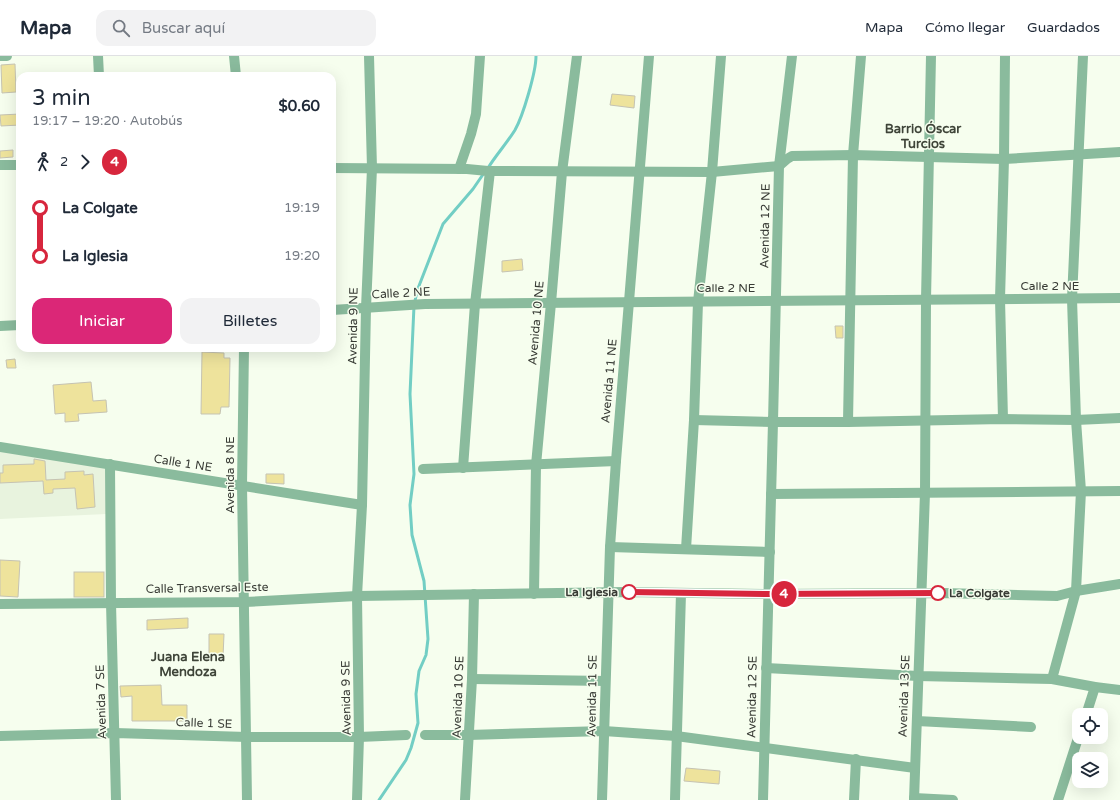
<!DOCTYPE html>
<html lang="es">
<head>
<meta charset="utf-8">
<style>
	:root { --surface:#fff; --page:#f2f2f3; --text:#1f2937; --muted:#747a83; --line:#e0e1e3; --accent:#db2777 }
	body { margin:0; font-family:"Varela Round",sans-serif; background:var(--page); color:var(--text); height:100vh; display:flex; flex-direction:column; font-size:15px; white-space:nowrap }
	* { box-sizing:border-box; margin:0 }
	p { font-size:13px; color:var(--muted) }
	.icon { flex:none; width:22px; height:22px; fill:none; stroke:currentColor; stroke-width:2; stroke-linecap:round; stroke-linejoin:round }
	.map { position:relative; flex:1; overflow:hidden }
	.details { position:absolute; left:16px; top:16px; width:320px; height:280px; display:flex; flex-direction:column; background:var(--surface); border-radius:12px; box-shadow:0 4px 16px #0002 }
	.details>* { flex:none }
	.badge { padding:0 8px; border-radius:13px; font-size:14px; line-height:26px }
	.controls { position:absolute; left:1072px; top:652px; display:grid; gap:8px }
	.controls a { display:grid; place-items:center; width:36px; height:36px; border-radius:8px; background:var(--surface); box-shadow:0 4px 16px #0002; font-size:20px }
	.map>.badge { position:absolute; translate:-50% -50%; box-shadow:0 0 0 2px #fff }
	.legs { display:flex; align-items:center; gap:6px; height:44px; padding:0 16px; font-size:13px }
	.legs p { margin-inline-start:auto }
	.headline { display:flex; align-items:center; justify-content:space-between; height:68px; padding:0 16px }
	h1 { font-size:22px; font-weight:600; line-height:30px }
	.primary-button { display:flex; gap:8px; margin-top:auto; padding:8px 16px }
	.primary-button a { flex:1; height:46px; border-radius:12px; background:var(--accent); color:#fff; font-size:16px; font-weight:600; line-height:46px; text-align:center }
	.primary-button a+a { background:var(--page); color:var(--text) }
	ul { padding:0 16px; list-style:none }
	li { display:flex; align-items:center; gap:14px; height:48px; font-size:15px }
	li i { display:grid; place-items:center; width:6px; height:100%; margin:0 5px; background:currentColor }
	li i::after { content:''; width:10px; height:10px; margin:-5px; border:3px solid; border-radius:50%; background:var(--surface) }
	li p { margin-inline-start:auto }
	li:first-child i { background:linear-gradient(#0000 50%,currentColor 0) }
	li:last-child i { background:linear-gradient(currentColor 50%,#0000 0) }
	header { display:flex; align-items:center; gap:24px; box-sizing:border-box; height:56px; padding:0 20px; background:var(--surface); border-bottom:1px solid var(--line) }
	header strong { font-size:19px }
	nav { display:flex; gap:22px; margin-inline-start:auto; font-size:14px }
	.search { width:280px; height:36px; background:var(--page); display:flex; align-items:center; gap:10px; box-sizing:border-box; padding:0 14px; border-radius:12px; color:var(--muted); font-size:15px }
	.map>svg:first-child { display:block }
</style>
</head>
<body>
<header>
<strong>Mapa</strong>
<div class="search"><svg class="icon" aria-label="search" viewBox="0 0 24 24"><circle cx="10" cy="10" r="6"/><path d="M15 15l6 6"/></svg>Buscar aquí</div>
<nav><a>Mapa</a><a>Cómo llegar</a><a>Guardados</a></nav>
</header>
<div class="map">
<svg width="1120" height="744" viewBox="0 0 1120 744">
	<rect width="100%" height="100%" fill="#f6feee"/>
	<path fill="#e8f3de" d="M0 394 106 410V458L0 463Z"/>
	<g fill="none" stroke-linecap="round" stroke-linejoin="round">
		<g stroke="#72cec4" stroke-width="3">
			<path d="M488 112C496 99 507 87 515 74 523 60 536 16 536 0"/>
			<path d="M379 744 406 704 411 692 418 667 416 638 419 615 426 599 428 583 424 525 412 479 410 449 414 418 410 338 414 250 417 235 443 168 473 133 484 117"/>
		</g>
	</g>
	<g fill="#eee39c" stroke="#c5c3b3">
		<path d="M15 8 16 36 2 37 1 9Z"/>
		<path d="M612 38 635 40 634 52 610 49Z"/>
		<path d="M20 58V69L1 70 0 59Z"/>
		<path d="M13 94V101L0 102V95Z"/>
		<path d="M522 203 523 214 502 216V205Z"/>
		<path d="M835 270H843V282H836Z"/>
		<path d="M202 296 224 297V302H230L229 351H221L220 358H201Z"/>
		<path d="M15 303 16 312H7L6 304Z"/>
		<path d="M91 326 93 345 106 344 107 356 78 358 79 365 65 366V357L55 358 53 329Z"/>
		<path d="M34 403 45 405 46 424 65 423V416L84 415V419L93 418 95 451 77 453 75 432 53 433V437L44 438 43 425 0 427V417H3V409L34 408Z"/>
		<path d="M266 418H284V428L266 427Z"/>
		<path d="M0 504 20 505 18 541 0 540Z"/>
		<rect x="74" y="516" width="30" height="25"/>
		<path d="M188 562V572L147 574V564Z"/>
		<path d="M209 578H224L223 601H209Z"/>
		<path d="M161 629 162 649H187V665H132V640L121 641 120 630Z"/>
		<path d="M686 712 720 715 719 728 684 725Z"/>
	</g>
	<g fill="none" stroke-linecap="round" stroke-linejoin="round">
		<g stroke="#8abb9d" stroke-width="10">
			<path d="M0 0H7"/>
			<path d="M98 0 99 20"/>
			<path d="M234 0 236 20"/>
			<path d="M0 109H20"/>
			<path d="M332 112 467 113 488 115 712 116 779 110 787 103 792 100 853 99 1004 103 1120 96"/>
			<path d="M459 113 471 78 476 58 480 0"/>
			<path d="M332 254 425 248 1120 242"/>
			<path d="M0 270 20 269"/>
			<path d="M244 292 242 429 247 744"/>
			<path d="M1003 363 1000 243 1004 103 1005 0"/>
			<path d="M694 364 773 366 779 110 792 0"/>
			<path d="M848 366 853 99 861 0"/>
			<path d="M0 391 362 449"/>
			<path d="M110 408 111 547 116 744"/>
			<path d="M463 412 475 248 490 115"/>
			<path d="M423 413 616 405"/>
			<path d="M771 438 1120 435"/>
			<path d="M610 491 770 496"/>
			<path d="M686 493 694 364 698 246 712 116 721 0"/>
			<path d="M534 538 536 409 551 247 562 116 577 0"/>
			<path d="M0 548 245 546 357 540 625 536 768 538 943 537 1057 540 1076 535 1120 528"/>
			<path d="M766 612 918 620 1052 623 1095 631 1120 634"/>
			<path d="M472 623 605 625"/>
			<path d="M1052 623 1076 535 1081 435 1076 364 1072 243 1083 0"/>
			<path d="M1086 659 1095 631"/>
			<path d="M917 665 1031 671"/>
			<path d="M425 679H469L604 675 676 680 915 712"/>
			<path d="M0 680 115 677 247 681H359L406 679"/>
			<path d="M914 742 953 744"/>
			<path d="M357 744 359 681 357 540 362 449 366 252 372 112 369 0"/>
			<path d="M465 744 472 623 474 538"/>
			<path d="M602 744 610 491 616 405 649 0"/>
			<path d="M675 744 681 537"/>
			<path d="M763 744 773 366H848L1003 363 1076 364 1120 362"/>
			<path d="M854 744 856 703"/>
			<path d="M914 744 925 437 926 244 931 0"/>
			<path d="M1058 744 1079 679"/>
		</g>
	</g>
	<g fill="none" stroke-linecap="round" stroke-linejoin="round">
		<defs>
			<path id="line-1" d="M629 536 768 538 938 537"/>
		</defs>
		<use href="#line-1" stroke="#fff" stroke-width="9"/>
		<use href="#line-1" stroke="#d7263d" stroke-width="6"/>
	</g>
	<g fill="#fff" stroke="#d7263d" stroke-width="2">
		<circle cx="629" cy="536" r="7"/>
		<circle cx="938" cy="537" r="7"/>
	</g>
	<g text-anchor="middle" stroke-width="3" stroke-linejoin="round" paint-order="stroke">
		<g font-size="12" fill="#383b35" stroke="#f6feee">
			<text transform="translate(765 170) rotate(-89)" y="4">Avenida 12 NE</text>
			<text x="1050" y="234">Calle 2 NE</text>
			<text x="726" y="236">Calle 2 NE</text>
			<text transform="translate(401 237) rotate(-3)" y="4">Calle 2 NE</text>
			<text transform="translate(536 267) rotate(-85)" y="4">Avenida 10 NE</text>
			<text transform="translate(353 270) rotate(-89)" y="4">Avenida 9 NE</text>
			<text transform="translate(609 325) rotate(-85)" y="4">Avenida 11 NE</text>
			<text transform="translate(183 407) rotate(9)" y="4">Calle 1 NE</text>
			<text transform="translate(230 419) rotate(-90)" y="4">Avenida 8 NE</text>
			<text transform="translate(207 532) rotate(-1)" y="4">Calle Transversal Este</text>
			<text transform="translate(592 640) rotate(-89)" y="4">Avenida 11 SE</text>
			<text transform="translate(904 640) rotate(-88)" y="4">Avenida 13 SE</text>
			<text transform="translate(458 641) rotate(-88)" y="4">Avenida 10 SE</text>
			<text transform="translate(752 641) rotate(-89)" y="4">Avenida 12 SE</text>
			<text transform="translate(346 642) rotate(-91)" y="4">Avenida 9 SE</text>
			<text transform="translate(101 646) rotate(-92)" y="4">Avenida 7 SE</text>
			<text transform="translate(204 667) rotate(2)" y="4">Calle 1 SE</text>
		</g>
		<g font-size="12" font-weight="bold" fill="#383b35" stroke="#f6feee" text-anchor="end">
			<text x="618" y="540">La Iglesia</text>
			<text x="949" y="541" text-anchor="start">La Colgate</text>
		</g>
		<g font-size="13" font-weight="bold" fill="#3e4438" stroke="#f6feee">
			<text x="923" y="77">Barrio Óscar<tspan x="923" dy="15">Turcios</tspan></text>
			<text x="188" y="605">Juana Elena<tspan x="188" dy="15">Mendoza</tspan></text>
		</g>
	</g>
</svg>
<div class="controls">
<a><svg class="icon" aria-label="locate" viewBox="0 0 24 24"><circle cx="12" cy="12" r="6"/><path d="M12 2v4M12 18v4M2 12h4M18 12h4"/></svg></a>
<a><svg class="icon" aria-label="layers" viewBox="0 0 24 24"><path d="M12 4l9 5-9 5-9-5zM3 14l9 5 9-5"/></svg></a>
</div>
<b class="badge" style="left:784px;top:538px;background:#d7263d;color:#fff">4</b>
<section class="details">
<div class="headline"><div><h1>3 min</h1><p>19:17 – 19:20 · Autobús</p></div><b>$0.60</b></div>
<div class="legs"><svg class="icon" aria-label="walk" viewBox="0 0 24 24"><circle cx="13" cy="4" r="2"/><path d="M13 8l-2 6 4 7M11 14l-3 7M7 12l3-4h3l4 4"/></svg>2<svg class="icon" aria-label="forward" viewBox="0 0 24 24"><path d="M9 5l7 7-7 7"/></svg><b class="badge" style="background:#d7263d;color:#fff">4</b></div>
<ul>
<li><i style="color:#d7263d"></i><b>La Colgate</b><p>19:19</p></li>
<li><i style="color:#d7263d"></i><b>La Iglesia</b><p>19:20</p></li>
</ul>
<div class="primary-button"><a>Iniciar</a><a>Billetes</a></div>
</section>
</div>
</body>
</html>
